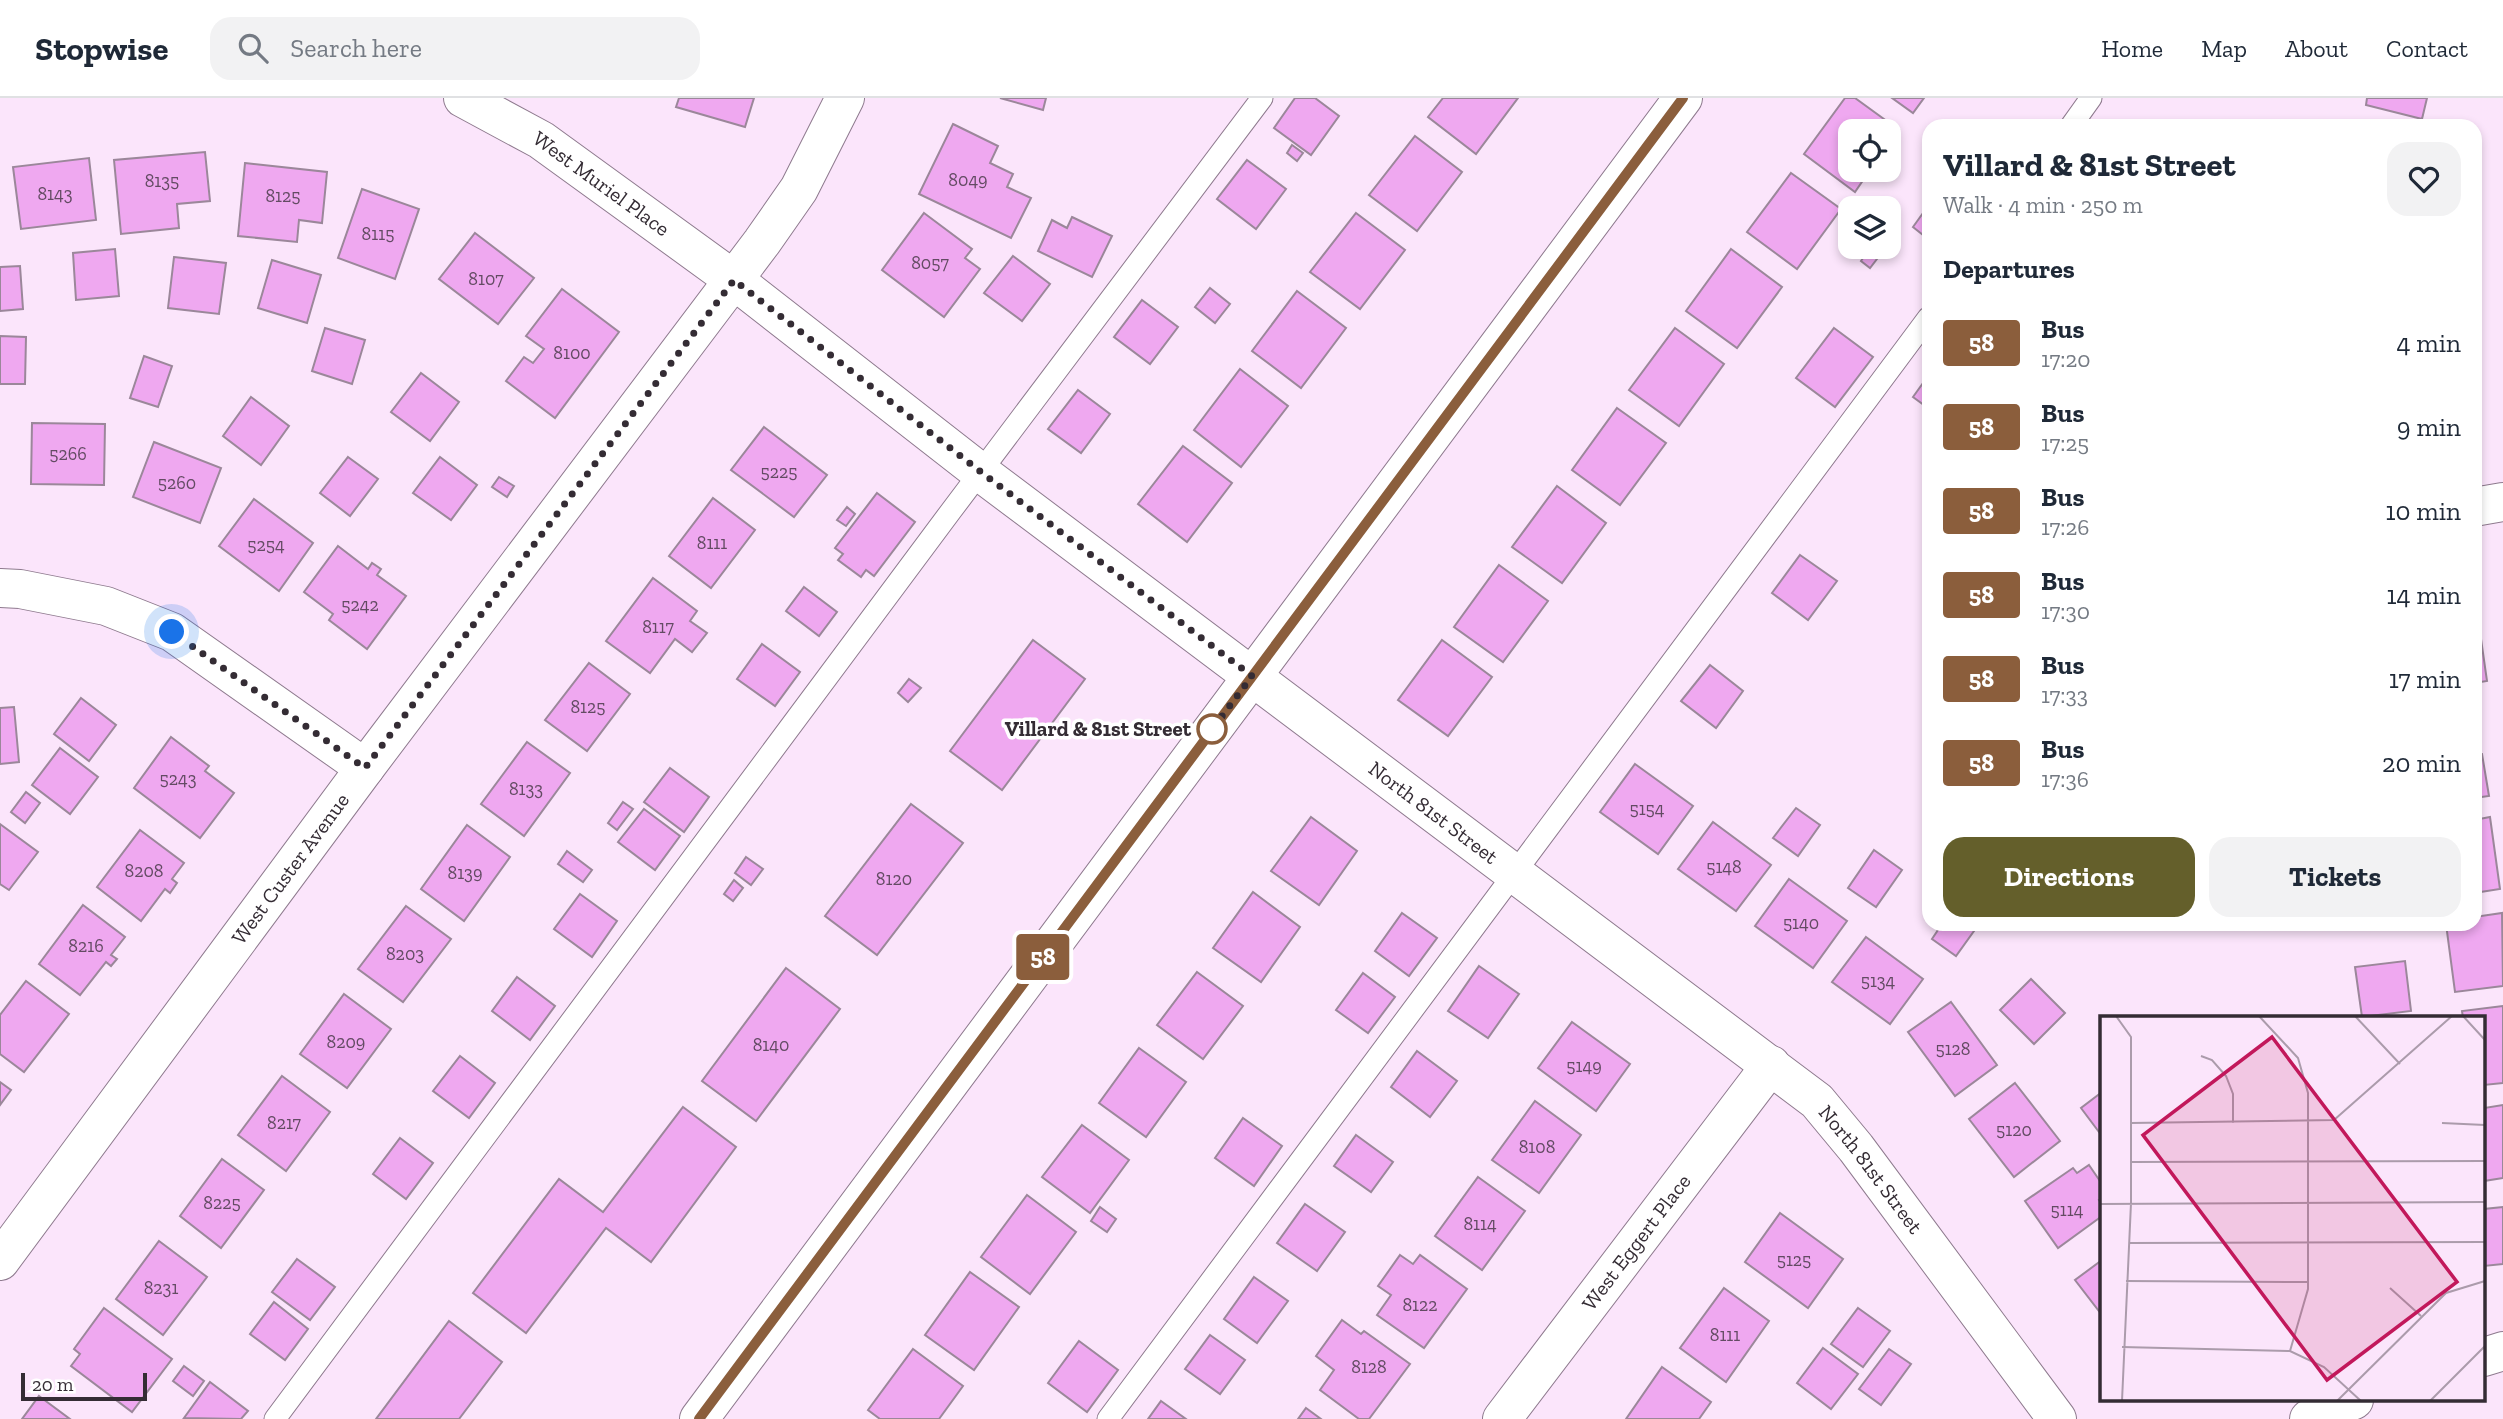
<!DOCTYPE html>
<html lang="en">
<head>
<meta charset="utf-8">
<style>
	:root { --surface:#fff; --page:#f2f2f3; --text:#1f2937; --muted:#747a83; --line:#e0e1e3; --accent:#645f2b }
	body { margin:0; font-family:"Zilla Slab",serif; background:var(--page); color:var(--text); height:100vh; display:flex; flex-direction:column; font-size:26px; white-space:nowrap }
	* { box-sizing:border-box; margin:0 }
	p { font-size:23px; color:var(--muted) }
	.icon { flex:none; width:38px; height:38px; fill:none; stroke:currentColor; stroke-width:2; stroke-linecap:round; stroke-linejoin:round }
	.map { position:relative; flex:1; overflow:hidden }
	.side { position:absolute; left:1922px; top:21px; width:560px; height:812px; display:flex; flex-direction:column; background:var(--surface); border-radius:21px; box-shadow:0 4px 10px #0003 }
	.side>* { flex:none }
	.badge { padding:0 14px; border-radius:5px; font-size:24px; line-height:46px }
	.fabs { position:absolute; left:1838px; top:21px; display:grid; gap:14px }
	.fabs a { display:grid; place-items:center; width:63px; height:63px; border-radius:14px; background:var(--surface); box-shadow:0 4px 10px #0003; font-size:35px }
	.scale { position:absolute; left:21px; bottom:18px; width:126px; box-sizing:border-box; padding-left:7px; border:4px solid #342c34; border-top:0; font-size:19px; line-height:24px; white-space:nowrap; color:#342c34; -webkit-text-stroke:5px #fff; paint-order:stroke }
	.you { position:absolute; width:35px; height:35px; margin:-18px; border:5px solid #fff; border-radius:50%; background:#1a73e8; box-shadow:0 0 0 10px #1a73e833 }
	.map>.badge { position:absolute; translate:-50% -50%; box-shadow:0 0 0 4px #fff }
	h2 { padding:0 21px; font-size:26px; line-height:63px }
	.round { display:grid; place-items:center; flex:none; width:74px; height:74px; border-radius:21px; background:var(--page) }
	.overview { display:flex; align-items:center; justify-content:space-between; height:119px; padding:0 21px }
	h1 { font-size:33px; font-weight:700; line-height:52px }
	.button { display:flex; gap:14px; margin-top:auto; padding:14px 21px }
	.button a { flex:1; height:80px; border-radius:21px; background:var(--accent); color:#fff; font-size:28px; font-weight:700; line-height:80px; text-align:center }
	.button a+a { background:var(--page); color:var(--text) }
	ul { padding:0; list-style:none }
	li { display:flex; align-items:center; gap:21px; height:84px; padding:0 21px }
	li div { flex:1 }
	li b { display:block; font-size:26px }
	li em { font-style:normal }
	li .badge { min-width:77px; font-weight:700; text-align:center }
	header { display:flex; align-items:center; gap:42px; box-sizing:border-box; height:98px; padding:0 35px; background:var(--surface); border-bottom:2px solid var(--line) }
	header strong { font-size:33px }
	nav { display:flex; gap:38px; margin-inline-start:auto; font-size:24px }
	.search { width:490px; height:63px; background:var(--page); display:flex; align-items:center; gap:18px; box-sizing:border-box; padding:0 24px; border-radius:21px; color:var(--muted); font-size:26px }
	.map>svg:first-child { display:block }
</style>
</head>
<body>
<header>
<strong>Stopwise</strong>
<div class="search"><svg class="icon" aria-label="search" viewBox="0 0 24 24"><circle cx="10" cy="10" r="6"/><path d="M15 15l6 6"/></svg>Search here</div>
<nav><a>Home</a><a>Map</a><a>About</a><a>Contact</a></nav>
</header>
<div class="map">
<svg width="2503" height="1321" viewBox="0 0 2503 1321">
	<rect width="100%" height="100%" fill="#fbe5fb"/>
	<g fill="#efa8f0" stroke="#9b879a" stroke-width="2">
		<path d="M679 0H754L745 29 676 9Z"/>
		<path d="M1000 0H1046L1043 12Z"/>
		<path d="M1295 0H1315L1339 18 1311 57 1274 30Z"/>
		<path d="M1443 0H1518L1476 56 1428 19Z"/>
		<path d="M1845 0H1855L1899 32 1888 47V33H1850V72H1870L1855 94 1804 56Z"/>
		<path d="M1892 0H1924L1913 15Z"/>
		<path d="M2367 0H2427L2422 21 2366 7Z"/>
		<path d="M953 26 998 48 990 65 1013 76 1007 89 1031 100 1011 140 919 96Z"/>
		<path d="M1415 38 1462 74 1417 133 1369 97Z"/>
		<path d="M1292 47 1303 55 1297 63 1287 55Z"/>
		<path d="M205 54 210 103 177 106 179 130 121 136 114 62Z"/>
		<path d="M89 60 96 122 21 131 13 69Z"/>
		<path d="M1247 62 1286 91 1256 131 1217 101Z"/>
		<path d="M245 65 327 74 322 125 299 122 297 144 238 138Z"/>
		<path d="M1791 75 1841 111 1797 171 1747 134Z"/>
		<path d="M362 91 419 111 395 181 338 160Z"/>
		<path d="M1928 108V141L1913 129Z"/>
		<path d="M924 115 972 151 965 160 980 171 944 219 882 172Z"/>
		<path d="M1356 115 1405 152 1360 211 1310 174Z"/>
		<path d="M1072 119 1112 138 1092 179 1038 153 1052 122 1067 130Z"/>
		<path d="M475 135 534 180 498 226 439 181Z"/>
		<path d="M1870 150 1880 157 1870 170 1861 163Z"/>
		<path d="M115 151 119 198 76 202 73 155Z"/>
		<path d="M1731 151 1782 189 1737 250 1686 213Z"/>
		<path d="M1013 158 1050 186 1022 223 984 195Z"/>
		<path d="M174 159 226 165 219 216 168 210Z"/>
		<path d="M272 162 321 177 307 225 258 210Z"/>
		<path d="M20 168 23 211 0 213V169Z"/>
		<path d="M1210 190 1230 206 1215 225 1195 209Z"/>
		<path d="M562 191 619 234 555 320 506 283 524 259 533 265 544 251 526 238Z"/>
		<path d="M1297 193 1346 230 1301 290 1252 253Z"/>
		<path d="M1142 202 1178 229 1150 266 1114 239Z"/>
		<path d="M325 230 365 242 352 286 312 273Z"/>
		<path d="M1675 230 1724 266 1679 328 1629 292Z"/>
		<path d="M1834 230 1873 259 1835 309 1796 280Z"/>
		<path d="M0 238 26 239 25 286H0Z"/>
		<path d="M144 258 172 268 158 309 130 300Z"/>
		<path d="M1240 271 1288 308 1241 369 1194 332Z"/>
		<path d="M421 275 459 304 430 343 391 314Z"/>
		<path d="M1928 278V310L1913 299Z"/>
		<path d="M1078 292 1110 316 1081 355 1048 331Z"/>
		<path d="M251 299 289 328 261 367 223 338Z"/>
		<path d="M1617 310 1666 345 1620 407 1572 372Z"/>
		<path d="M32 325 105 326 104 387 31 386Z"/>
		<path d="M764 329 827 377 794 419 731 372Z"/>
		<path d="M154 344 221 370 200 425 133 399Z"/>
		<path d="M1183 348 1232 385 1187 444 1138 406Z"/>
		<path d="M348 359 378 381 350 418 320 395Z"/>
		<path d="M440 359 477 387 451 422 413 395Z"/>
		<path d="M499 379 514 388 507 399 492 389Z"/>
		<path d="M1557 388 1606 425 1562 485 1512 449Z"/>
		<path d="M877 395 915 424 874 478 866 472 861 479 838 462 843 456 835 450Z"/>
		<path d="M713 400 755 432 711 490 669 458Z"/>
		<path d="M254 401 313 445 279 493 219 448Z"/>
		<path d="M847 409 855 416 846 428 837 422Z"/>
		<path d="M338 448 368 471 372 465 381 471 377 477 406 498 367 551 329 522 333 516 304 494Z"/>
		<path d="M1800 457 1837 483 1808 522 1772 495Z"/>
		<path d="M1499 467 1548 503 1503 564 1454 529Z"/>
		<path d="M653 480 697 513 690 523 707 535 692 554 675 541 650 575 606 543Z"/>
		<path d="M804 489 837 514 819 538 786 513Z"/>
		<path d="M2474 513H2477L2487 583 2474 585Z"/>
		<path d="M1033 542 1085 581 1002 692 950 653Z"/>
		<path d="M1442 542 1492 579 1448 638 1398 602Z"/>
		<path d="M762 546 800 574 775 608 737 581Z"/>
		<path d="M589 565 630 596 587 653 545 622Z"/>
		<path d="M1710 567 1743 593 1716 630 1681 603Z"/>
		<path d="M909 581 921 590 908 604 898 595Z"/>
		<path d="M81 600 116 627 89 663 54 636Z"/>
		<path d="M14 609 19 664 0 666V610Z"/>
		<path d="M171 639 209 668 205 673 234 695 200 740 134 690Z"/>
		<path d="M527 644 570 675 524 738 481 706Z"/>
		<path d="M60 650 98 679 70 716 32 687Z"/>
		<path d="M2482 656 2489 698 2474 700V657Z"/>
		<path d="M1635 666 1693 708 1658 756 1600 714Z"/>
		<path d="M670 670 709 699 684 734 644 704Z"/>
		<path d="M26 694 40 705 25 725 11 714Z"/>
		<path d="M623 704 633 711 617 732 608 725Z"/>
		<path d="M911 706 963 745 877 857 825 818Z"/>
		<path d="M1796 710 1820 727 1798 758 1773 740Z"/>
		<path d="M644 711 680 738 655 772 618 744Z"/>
		<path d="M1311 719 1357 753 1319 807 1271 773Z"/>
		<path d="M2490 719 2500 791 2474 795V722Z"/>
		<path d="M1713 724 1771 767 1736 813 1678 771Z"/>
		<path d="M0 726 38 754 9 792 0 786Z"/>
		<path d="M467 727 510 759 464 823 421 791Z"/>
		<path d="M140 732 184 765 172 781 177 785 170 795 165 791 141 823 97 789Z"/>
		<path d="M1874 752 1902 772 1876 809 1848 790Z"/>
		<path d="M567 753 592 772 583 784 558 766Z"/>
		<path d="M746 759 763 771 751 787 735 775Z"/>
		<path d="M1789 781 1847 823 1813 870 1755 828Z"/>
		<path d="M734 782 743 790 733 803 724 796Z"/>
		<path d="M1253 794 1300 829 1261 884 1213 850Z"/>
		<path d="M580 796 617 823 592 859 554 831Z"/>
		<path d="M83 807 125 839 111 857 117 861 111 868 106 864 80 897 39 866Z"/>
		<path d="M406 808 451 841 403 904 358 871Z"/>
		<path d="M1402 815 1437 840 1409 878 1375 853Z"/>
		<path d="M2502 815 2503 888 2455 894 2446 826H2474V819Z"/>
		<path d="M1942 826H1979L1956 858 1932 841Z"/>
		<path d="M1866 839 1923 881 1890 926 1832 884Z"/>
		<path d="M2405 863 2411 913 2362 919 2355 869Z"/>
		<path d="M1479 868 1519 896 1488 940 1448 913Z"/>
		<path d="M786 870 840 911 756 1023 702 983Z"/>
		<path d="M1197 874 1243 908 1203 961 1157 927Z"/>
		<path d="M1363 875 1395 899 1368 935 1336 912Z"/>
		<path d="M517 879 555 908 530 942 492 913Z"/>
		<path d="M2031 881 2065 915 2034 946 2000 912Z"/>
		<path d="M26 883 69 916 24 974 0 956V917Z"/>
		<path d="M344 896 391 931 347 990 300 956Z"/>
		<path d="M1951 904 1997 967 1955 998 1908 934Z"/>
		<path d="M2503 908V985L2484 987V920H2463L2462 913Z"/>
		<path d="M1572 924 1630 966 1596 1013 1538 970Z"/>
		<path d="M1139 950 1186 984 1146 1039 1099 1005Z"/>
		<path d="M1417 953 1457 983 1430 1019 1391 989Z"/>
		<path d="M460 958 495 985 469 1020 433 993Z"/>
		<path d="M282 978 330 1014 286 1073 238 1037Z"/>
		<path d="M0 984 11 992 0 1007Z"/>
		<path d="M2015 985 2060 1043 2014 1079 1969 1021Z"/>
		<path d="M2102 994V1031L2099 1034 2081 1010Z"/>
		<path d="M1535 1003 1581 1037 1539 1095 1492 1062Z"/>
		<path d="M2503 1007V1080L2484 1083V1010Z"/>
		<path d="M683 1009 736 1049 651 1164 606 1130 526 1235 473 1195 559 1081 603 1114Z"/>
		<path d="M1243 1020 1282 1048 1254 1088 1215 1060Z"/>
		<path d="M1082 1027 1129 1062 1090 1115 1042 1079Z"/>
		<path d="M1356 1037 1393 1064 1371 1094 1334 1068Z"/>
		<path d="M400 1040 433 1065 406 1101 373 1076Z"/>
		<path d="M222 1061 264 1092 221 1150 180 1118Z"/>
		<path d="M2089 1067 2102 1086V1100L2099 1102 2102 1106V1118L2058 1150 2025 1103 2073 1070 2077 1075Z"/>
		<path d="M1478 1079 1525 1113 1482 1172 1435 1138Z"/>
		<path d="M1027 1097 1076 1134 1030 1196 981 1159Z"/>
		<path d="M1305 1106 1345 1134 1317 1173 1277 1145Z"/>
		<path d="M1100 1109 1116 1121 1107 1134 1091 1123Z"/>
		<path d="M2503 1109V1166L2484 1168V1111Z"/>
		<path d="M1780 1115 1843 1161 1808 1210 1745 1164Z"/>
		<path d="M159 1143 207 1179 163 1237 116 1201Z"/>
		<path d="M1400 1157 1413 1166 1420 1157 1467 1191 1424 1250 1377 1217 1391 1197 1378 1188Z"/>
		<path d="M297 1161 335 1189 310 1222 272 1194Z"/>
		<path d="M2102 1162V1217L2075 1182Z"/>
		<path d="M970 1174 1019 1209 974 1272 925 1237Z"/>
		<path d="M1254 1179 1288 1203 1257 1245 1224 1221Z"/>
		<path d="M1724 1190 1769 1223 1726 1284 1680 1250Z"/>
		<path d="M274 1204 308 1231 285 1262 250 1236Z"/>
		<path d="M104 1210 172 1261 132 1314 71 1268 80 1256 74 1251Z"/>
		<path d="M1858 1210 1890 1233 1863 1269 1831 1246Z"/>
		<path d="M1342 1222 1361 1236 1364 1233 1410 1266 1369 1321H1359L1320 1292 1334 1272 1316 1258Z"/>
		<path d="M449 1223 502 1264 459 1321H376Z"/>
		<path d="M1210 1237 1245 1262 1220 1296 1185 1271Z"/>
		<path d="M1079 1243 1118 1272 1087 1314 1048 1285Z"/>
		<path d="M1823 1250 1858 1276 1831 1311 1797 1285Z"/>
		<path d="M913 1251 963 1288 939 1321H880L868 1312Z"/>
		<path d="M1889 1251 1911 1266 1881 1307 1859 1291Z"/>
		<path d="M184 1268 204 1283 193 1298 173 1283Z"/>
		<path d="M1662 1269 1711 1304 1699 1321H1626Z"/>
		<path d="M210 1284 248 1313 241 1321 184 1320Z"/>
		<path d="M39 1298 70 1321H22Z"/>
		<path d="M1161 1303 1186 1321H1148Z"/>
		<path d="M1306 1310 1321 1321H1298Z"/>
	</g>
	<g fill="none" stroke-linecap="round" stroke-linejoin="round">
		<defs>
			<g id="lane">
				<path d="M2071 28 2091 0"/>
				<path d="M275 1321 951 413 1262 0"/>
				<path d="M1108 1321 1928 220"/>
			</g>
			<g id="street">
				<path id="s1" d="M463 0 541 42 734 182 980 374 1817 1003 1856 1050 2057 1321"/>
				<path d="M2474 409 2503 404"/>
				<path d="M0 490 20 491 106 508 172 534 365 670"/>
				<path id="s2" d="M0 1163 365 670 762 144 799 91 845 0"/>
				<path d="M2484 1259 2503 1253"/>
				<path id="s3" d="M1502 1321 1771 967"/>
				<path d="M2309 1321 2354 1302"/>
			</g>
			<path id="secondary" d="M699 1321 1683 0"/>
		</defs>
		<use href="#lane" stroke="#8e7a8e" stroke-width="23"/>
		<use href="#street" stroke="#8e7a8e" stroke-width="40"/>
		<use href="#secondary" stroke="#8e7a8e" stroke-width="40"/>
		<use href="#lane" stroke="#fff" stroke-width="21"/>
		<use href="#street" stroke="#fff" stroke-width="38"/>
		<use href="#secondary" stroke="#fff" stroke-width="38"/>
	</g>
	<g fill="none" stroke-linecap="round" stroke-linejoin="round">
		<defs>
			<path id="line" d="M699 1321 1683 0"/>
		</defs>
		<use href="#line" stroke="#fff" stroke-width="16"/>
		<use href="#line" stroke="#8b5e3c" stroke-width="10"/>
		<path stroke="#342c34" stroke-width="7" stroke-dasharray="0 12.6" d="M172 534 365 670 734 182 981 374 1252 578 1208 637 1212 631"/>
	</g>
	<circle fill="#fff" stroke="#8b5e3c" stroke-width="3.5" cx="1212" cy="631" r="14"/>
	<g text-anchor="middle" stroke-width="7" stroke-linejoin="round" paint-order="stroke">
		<g font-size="18" fill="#634b63">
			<text x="968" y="88">8049</text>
			<text x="162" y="89">8135</text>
			<text x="55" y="102">8143</text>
			<text x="283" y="104">8125</text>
			<text x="378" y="142">8115</text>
			<text x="930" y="171">8057</text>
			<text x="486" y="187">8107</text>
			<text x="572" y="261">8100</text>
			<text x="68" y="362">5266</text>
			<text x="779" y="380">5225</text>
			<text x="177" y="391">5260</text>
			<text x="712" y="451">8111</text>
			<text x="266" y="453">5254</text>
			<text x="360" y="513">5242</text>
			<text x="658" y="535">8117</text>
			<text x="588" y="615">8125</text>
			<text x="178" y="687">5243</text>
			<text x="526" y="697">8133</text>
			<text x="1647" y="717">5154</text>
			<text x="1724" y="775">5148</text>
			<text x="144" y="779">8208</text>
			<text x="465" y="781">8139</text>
			<text x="894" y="787">8120</text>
			<text x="1801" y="831">5140</text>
			<text x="86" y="854">8216</text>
			<text x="405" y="862">8203</text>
			<text x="1878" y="889">5134</text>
			<text x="346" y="950">8209</text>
			<text x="771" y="953">8140</text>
			<text x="1953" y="957">5128</text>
			<text x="1584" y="974">5149</text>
			<text x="284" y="1031">8217</text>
			<text x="2014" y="1038">5120</text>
			<text x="1537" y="1055">8108</text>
			<text x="222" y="1111">8225</text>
			<text x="2067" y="1118">5114</text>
			<text x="1480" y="1132">8114</text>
			<text x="1794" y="1168">5125</text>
			<text x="161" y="1196">8231</text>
			<text x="1420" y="1213">8122</text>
			<text x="1725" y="1243">8111</text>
			<text x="1369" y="1275">8128</text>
		</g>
		<g font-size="21" fill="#342c34" stroke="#fff">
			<text dy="7" stroke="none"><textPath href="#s1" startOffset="163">West Muriel Place</textPath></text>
			<text dy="7" stroke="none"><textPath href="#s1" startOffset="1206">North 81st Street</textPath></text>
			<text dy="7" stroke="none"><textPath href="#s2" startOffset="488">West Custer Avenue</textPath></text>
			<text dy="7" stroke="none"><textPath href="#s1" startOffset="1773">North 81st Street</textPath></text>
			<text dy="7" stroke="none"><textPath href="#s3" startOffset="222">West Eggert Place</textPath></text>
		</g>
		<g font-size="21" font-weight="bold" fill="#342c34" stroke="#fff" text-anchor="end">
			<text x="1191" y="638">Villard &amp; 81st Street</text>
		</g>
	</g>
	<g transform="translate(2100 918)">
		<rect width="385" height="385" fill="#fbe5fb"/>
		<path fill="none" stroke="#ab9bab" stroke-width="2" d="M16 0 31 21V187L22 385M159 0 198 42 208 77V273L190 335M255 0 300 48M363 0 385 24M101 40 112 44 126 60 133 78V107M31 107 234 104 352 0M342 107 385 109M31 146 385 145M0 188 385 186M29 227 385 226M26 265 208 266M290 272 321 300M22 331 190 335 224 351 261 385M237 385 346 277 385 265M330 385 385 330"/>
		<path fill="#c2185b" fill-opacity="0.15" stroke="#c2185b" stroke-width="3.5" d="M172 21 357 266 227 364 43 119Z"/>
		<rect width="385" height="385" fill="none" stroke="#342c34" stroke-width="3.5"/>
	</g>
</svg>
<div class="fabs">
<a><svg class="icon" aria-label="locate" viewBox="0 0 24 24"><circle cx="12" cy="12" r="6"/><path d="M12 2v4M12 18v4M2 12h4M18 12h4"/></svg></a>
<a><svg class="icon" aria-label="layers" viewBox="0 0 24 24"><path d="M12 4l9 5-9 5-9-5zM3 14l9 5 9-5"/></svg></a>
</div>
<div class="scale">20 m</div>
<div class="you" style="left:172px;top:534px"></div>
<b class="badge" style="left:1043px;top:859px;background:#8b5e3c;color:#fff">58</b>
<section class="side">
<div class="overview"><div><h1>Villard &amp; 81st Street</h1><p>Walk · 4 min · 250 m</p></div><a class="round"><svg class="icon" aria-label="heart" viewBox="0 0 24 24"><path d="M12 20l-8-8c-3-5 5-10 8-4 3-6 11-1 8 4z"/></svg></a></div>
<h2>Departures</h2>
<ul>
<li><span class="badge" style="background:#8b5e3c;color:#fff">58</span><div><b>Bus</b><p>17:20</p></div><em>4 min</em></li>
<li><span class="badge" style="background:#8b5e3c;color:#fff">58</span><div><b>Bus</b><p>17:25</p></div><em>9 min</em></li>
<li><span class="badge" style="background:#8b5e3c;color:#fff">58</span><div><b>Bus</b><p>17:26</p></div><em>10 min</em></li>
<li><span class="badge" style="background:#8b5e3c;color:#fff">58</span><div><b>Bus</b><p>17:30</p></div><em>14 min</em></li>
<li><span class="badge" style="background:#8b5e3c;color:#fff">58</span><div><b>Bus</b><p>17:33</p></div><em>17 min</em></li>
<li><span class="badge" style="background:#8b5e3c;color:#fff">58</span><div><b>Bus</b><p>17:36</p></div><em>20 min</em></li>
</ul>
<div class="button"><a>Directions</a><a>Tickets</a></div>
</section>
</div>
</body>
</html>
